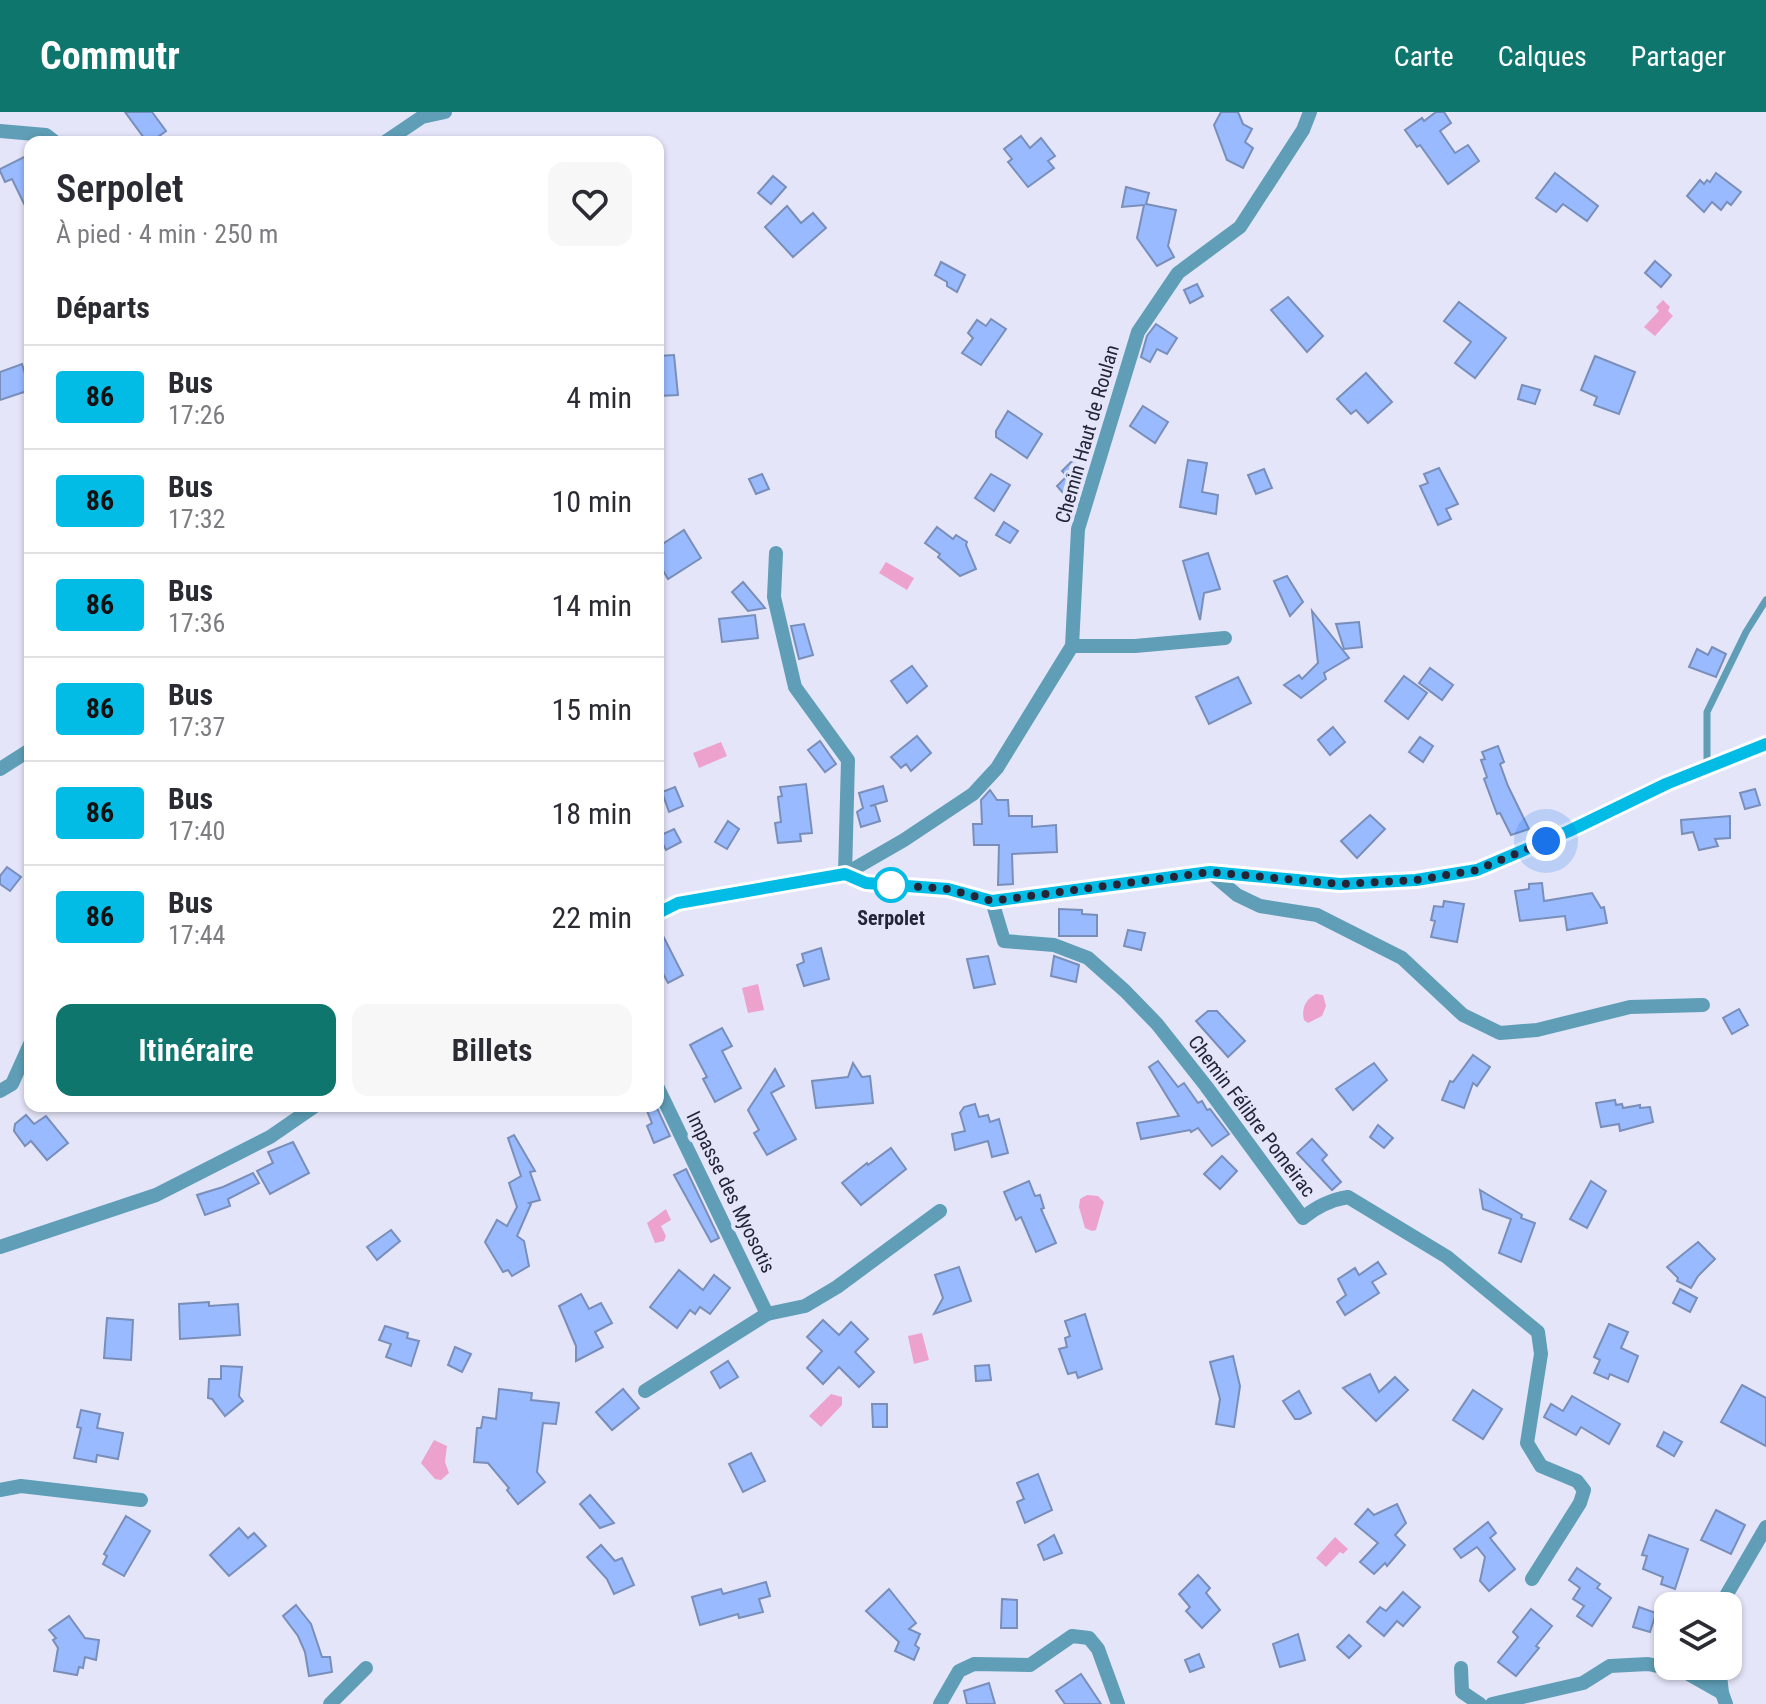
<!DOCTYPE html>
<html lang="fr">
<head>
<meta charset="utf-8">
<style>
	:root { --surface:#fff; --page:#f7f7f7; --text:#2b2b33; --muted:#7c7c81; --line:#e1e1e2; --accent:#0f766e }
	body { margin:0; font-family:"Roboto Condensed",sans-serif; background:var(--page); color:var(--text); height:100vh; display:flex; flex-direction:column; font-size:30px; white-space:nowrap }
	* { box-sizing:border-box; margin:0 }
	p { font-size:26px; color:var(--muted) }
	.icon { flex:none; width:44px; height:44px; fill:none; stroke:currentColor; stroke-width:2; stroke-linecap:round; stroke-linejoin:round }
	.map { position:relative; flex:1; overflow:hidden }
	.side { position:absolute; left:24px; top:24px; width:640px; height:976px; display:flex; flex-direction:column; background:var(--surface); border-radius:16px; box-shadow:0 2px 6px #0004 }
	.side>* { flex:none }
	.badge { padding:0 16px; border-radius:6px; font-size:28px; line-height:52px }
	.fabs { position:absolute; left:1654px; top:1480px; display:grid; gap:16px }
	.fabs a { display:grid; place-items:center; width:88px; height:88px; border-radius:16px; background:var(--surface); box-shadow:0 2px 6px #0004; font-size:40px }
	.you { position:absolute; width:40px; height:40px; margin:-20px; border:6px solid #fff; border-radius:50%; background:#1a73e8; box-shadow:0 0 0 12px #1a73e833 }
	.map>.badge { position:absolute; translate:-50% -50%; box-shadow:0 0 0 4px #fff }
	h2 { padding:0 32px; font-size:30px; line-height:72px }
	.round { display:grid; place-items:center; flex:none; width:84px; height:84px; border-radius:16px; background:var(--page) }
	.overview { display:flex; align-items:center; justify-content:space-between; height:136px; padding:0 32px }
	h1 { font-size:38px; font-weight:600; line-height:60px }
	.button { display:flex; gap:16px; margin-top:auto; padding:16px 32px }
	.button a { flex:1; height:92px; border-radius:16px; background:var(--accent); color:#fff; font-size:32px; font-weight:600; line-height:92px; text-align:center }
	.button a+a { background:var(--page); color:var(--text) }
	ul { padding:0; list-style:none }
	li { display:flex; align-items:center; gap:24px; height:104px; padding:0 32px; border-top:2px solid var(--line) }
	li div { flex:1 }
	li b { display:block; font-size:30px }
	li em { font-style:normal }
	li .badge { min-width:88px; font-weight:700; text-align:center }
	header { display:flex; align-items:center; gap:48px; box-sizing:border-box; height:112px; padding:0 40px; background:var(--accent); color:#fff }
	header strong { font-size:38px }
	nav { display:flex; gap:44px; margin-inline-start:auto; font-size:28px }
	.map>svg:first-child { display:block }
</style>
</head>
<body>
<header>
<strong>Commutr</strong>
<nav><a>Carte</a><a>Calques</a><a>Partager</a></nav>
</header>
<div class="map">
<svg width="1766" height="1592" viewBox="0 0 1766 1592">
	<rect width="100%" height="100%" fill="#e4e5f9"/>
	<g fill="#eca2cd">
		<path d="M1663 188 1670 195 1668 199 1673 204 1655 224 1644 215 1659 199 1656 195Z"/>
		<path d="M886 450 914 466 907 478 879 461Z"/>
		<path d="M721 630 727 644 699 656 693 641Z"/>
		<path d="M758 872 764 898 748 901 742 876Z"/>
		<path d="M1316 882 1323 883 1326 894 1322 904 1308 911 1304 908C1301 896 1306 887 1316 882Z"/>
		<path d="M1087 1083 1098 1084 1104 1090 1096 1118 1092 1119 1085 1116 1079 1095 1080 1087Z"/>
		<path d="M666 1097 671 1108 661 1114 666 1124 664 1129 655 1131 647 1111Z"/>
		<path d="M922 1221 929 1248 914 1252 908 1224Z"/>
		<path d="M831 1282 842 1285V1293L821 1315 809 1304Z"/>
		<path d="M434 1328 447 1334 445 1350 449 1361 441 1368 435 1367 421 1351Z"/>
		<path d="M1335 1425 1348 1437 1343 1442 1340 1440 1326 1455 1316 1446Z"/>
	</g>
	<g fill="#99bafe" stroke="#798eb9" stroke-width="2">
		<path d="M125 0H152L166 19 151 30H147Z"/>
		<path d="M1221 0H1238L1243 12 1252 17 1245 30 1253 36 1243 56 1227 48 1214 13Z"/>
		<path d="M1436 0H1444L1451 11 1440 19 1455 41 1468 33 1479 49 1448 72 1420 33 1417 35 1405 18 1422 6 1424 9Z"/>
		<path d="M1021 24 1030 36 1041 26 1055 44 1048 49 1054 56 1028 75 1008 50 1012 47 1004 37Z"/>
		<path d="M30 42V104L12 67 5 70 0 59V57Z"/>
		<path d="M1555 61 1598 94 1587 109 1563 92 1556 100 1536 86Z"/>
		<path d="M1716 61 1741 80 1731 93 1727 90 1721 98 1712 90 1704 100 1687 84 1700 68 1704 72 1707 68 1710 70Z"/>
		<path d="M773 64 786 75 771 92 758 81Z"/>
		<path d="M1126 75 1149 81 1146 92 1176 98 1168 134 1174 145 1157 154 1137 126 1144 93 1122 95Z"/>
		<path d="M787 94 801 111 813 101 826 116 793 145 765 115Z"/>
		<path d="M1655 149 1671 163 1661 175 1645 161Z"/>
		<path d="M941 150 965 163 957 180 947 174V170L935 163Z"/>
		<path d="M1197 172 1203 184 1190 191 1184 178Z"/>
		<path d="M1288 185 1323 224 1307 240 1271 198Z"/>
		<path d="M1459 190 1506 226 1475 266 1455 251 1471 230 1444 209Z"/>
		<path d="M991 207 1006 217 981 253 962 241 973 226 968 221 977 208 986 214Z"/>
		<path d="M1156 212 1177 226 1167 242 1157 237 1150 250 1141 245 1147 224Z"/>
		<path d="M674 243 678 283 659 284 658 244Z"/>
		<path d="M1595 244 1635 260 1619 302 1594 293 1597 285 1581 278Z"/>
		<path d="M22 252 30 278 0 288V260Z"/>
		<path d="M1366 261 1392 290 1368 311 1356 298 1351 302 1337 287Z"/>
		<path d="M1522 273 1540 278 1535 292 1518 287Z"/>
		<path d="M1143 294 1168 310 1155 331 1130 314Z"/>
		<path d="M1008 299 1042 322 1027 346 996 325V319Z"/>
		<path d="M1077 344 1086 355 1081 374 1071 390 1057 374 1067 364 1062 359Z"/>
		<path d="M1188 348 1207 351 1202 380 1218 383 1216 402 1180 395Z"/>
		<path d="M1439 356 1458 392 1446 397 1451 407 1438 413 1420 374 1428 371 1424 362Z"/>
		<path d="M1264 357 1272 376 1256 382 1248 363Z"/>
		<path d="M762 362 769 377 756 382 749 367Z"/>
		<path d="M991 362 1010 373 994 399 975 386Z"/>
		<path d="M1004 410 1018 419 1010 431 996 423Z"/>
		<path d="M937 415 953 427 956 423 967 430 966 433 976 457 960 464 938 445 940 442 925 431Z"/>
		<path d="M684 418 701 446 668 467 658 450V435Z"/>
		<path d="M1208 441 1220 477 1204 481 1200 508 1183 449Z"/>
		<path d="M1287 464 1303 490 1290 504 1274 469Z"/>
		<path d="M743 470 765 496 748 499 732 480Z"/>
		<path d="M1312 499 1349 546 1324 561 1326 567 1301 586 1284 573 1299 563 1302 567 1318 551Z"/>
		<path d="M755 503 758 526 722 530 719 507Z"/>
		<path d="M1359 510 1362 535 1344 537 1336 512Z"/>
		<path d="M804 512 813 543 799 547 791 514Z"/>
		<path d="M1712 535 1726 542 1716 565 1689 555 1697 537 1708 543Z"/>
		<path d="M912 554 927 574 907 591 891 569Z"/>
		<path d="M1430 556 1453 573 1442 588 1419 571Z"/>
		<path d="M1404 564 1427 581 1408 607 1385 589Z"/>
		<path d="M1238 565 1251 591 1209 612 1196 585Z"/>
		<path d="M1333 615 1345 630 1330 643 1318 628Z"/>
		<path d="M917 624 931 641 911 659 906 652 901 656 891 645Z"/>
		<path d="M1420 625 1433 634 1423 650 1409 640Z"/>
		<path d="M820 629 836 652 825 660 808 638Z"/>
		<path d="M1498 634 1504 650 1500 652 1508 674 1529 717 1511 723 1500 701 1497 702 1484 667 1487 665 1481 648 1485 647 1482 640Z"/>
		<path d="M806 672 812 721 800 722 801 729 778 731 775 711 781 710 778 685 782 684 780 675Z"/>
		<path d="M883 674 887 689 870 694 875 693 880 709 861 715 857 700 863 696 859 681Z"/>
		<path d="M675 675 683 694 669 700 662 680Z"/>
		<path d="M1755 677 1760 693 1745 697 1740 681Z"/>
		<path d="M990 678 997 688H1008L1009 704H1032V715L1056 713 1057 740 1012 742 1013 772 998 773 999 733H974L973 712H982L981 688Z"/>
		<path d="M1370 703 1385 717 1357 746 1341 729Z"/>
		<path d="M1730 704V726L1715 727 1718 734 1699 738 1693 720 1682 722 1681 708Z"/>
		<path d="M728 709 739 717 727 737 715 730Z"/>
		<path d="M674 717 681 730 666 738 659 724Z"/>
		<path d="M7 755 21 765 10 779 0 772V764Z"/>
		<path d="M1542 771 1544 789 1592 781 1601 796 1604 795 1607 811 1567 818 1565 804 1520 809 1515 779 1529 777V772Z"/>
		<path d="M1444 789 1464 792 1457 830 1431 825 1435 809 1431 808 1434 794 1443 795Z"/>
		<path d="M1059 797 1082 798V802L1097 803V824H1059Z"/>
		<path d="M658 814 683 863 668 871 658 852Z"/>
		<path d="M1128 818 1145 821 1141 838 1124 834Z"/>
		<path d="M821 836 829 867 804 874 797 853 804 850 802 842Z"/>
		<path d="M988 844 995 872 974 876 967 847Z"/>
		<path d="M1054 844 1079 853 1076 870 1051 864Z"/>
		<path d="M1739 897 1748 913 1732 922 1723 906Z"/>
		<path d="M1208 899H1217L1245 929 1228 945 1196 909Z"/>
		<path d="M722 916 732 934 722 939 741 976 715 990 703 967 707 965 690 933Z"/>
		<path d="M1473 943 1490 955 1477 974 1473 971 1464 996 1442 988 1450 969 1453 970Z"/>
		<path d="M1158 949 1178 975 1184 971 1198 991 1202 989 1207 998 1210 997 1229 1022 1212 1034 1198 1016 1191 1020 1190 1018 1141 1027 1137 1011 1179 1004 1149 955Z"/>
		<path d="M853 951 862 965 870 964 873 991 816 996 812 969 848 965Z"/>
		<path d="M1374 951 1387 968 1353 998 1336 977Z"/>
		<path d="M775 957 784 974 771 981 796 1027 767 1043 754 1021 759 1018 748 998Z"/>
		<path d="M1615 988 1616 993 1622 992 1623 996 1640 993V996L1650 995 1653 1010 1620 1019 1619 1012 1601 1015 1596 991Z"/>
		<path d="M975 992 979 1005 988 1003 990 1010 999 1007 1008 1041 992 1045 988 1029 955 1038 952 1022 965 1019 960 1001 964 995Z"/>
		<path d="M645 994H656L670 1024 654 1031 647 1014 652 1011Z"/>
		<path d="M26 1003 34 1012 46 1004 68 1031 47 1048 31 1029 25 1034 14 1019 15 1012Z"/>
		<path d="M1378 1013 1393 1026 1384 1036 1370 1025Z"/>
		<path d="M514 1023 535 1059 530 1060 540 1088 529 1091 531 1092 517 1124 524 1129 529 1154 512 1164 508 1158 503 1160 485 1130 497 1108 507 1114 517 1095 509 1071 521 1064 508 1026Z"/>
		<path d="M1312 1027 1327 1043 1322 1048 1341 1070 1332 1078 1297 1041Z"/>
		<path d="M293 1030 309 1061 270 1082 257 1059 273 1051 268 1040Z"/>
		<path d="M891 1036 906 1057 861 1093 842 1071 867 1051 868 1053Z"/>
		<path d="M1222 1044 1237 1059 1220 1077 1204 1062Z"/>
		<path d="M686 1057 719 1126 711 1130 674 1063Z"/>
		<path d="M253 1061 259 1071 228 1087 230 1094 205 1103 197 1083 223 1075Z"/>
		<path d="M1029 1069 1035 1084 1040 1083 1044 1096 1041 1097 1056 1131 1036 1140 1021 1105 1016 1108 1004 1080Z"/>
		<path d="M1591 1069 1606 1079 1587 1116 1570 1107Z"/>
		<path d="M1480 1078 1522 1103 1521 1106 1535 1111 1521 1150 1499 1141 1511 1107 1483 1097Z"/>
		<path d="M391 1118 400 1129 377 1148 367 1135Z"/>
		<path d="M1698 1130 1715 1147 1698 1164 1691 1176 1677 1169 1678 1166 1667 1155Z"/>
		<path d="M1378 1150 1386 1162 1372 1170 1379 1181 1345 1203 1337 1190 1346 1183 1338 1167 1355 1156 1359 1163Z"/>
		<path d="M959 1155 971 1189 934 1202 943 1186 935 1163Z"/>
		<path d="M679 1158 703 1178 714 1163 730 1176 710 1202 700 1195 695 1202 690 1198 677 1216 650 1195Z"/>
		<path d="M1680 1177 1697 1186 1690 1200 1673 1191Z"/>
		<path d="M581 1182 589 1197 601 1191 612 1211 595 1220 603 1235 576 1249V1234L559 1194Z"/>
		<path d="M209 1190V1194L238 1192 240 1223 180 1227 179 1192Z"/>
		<path d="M1085 1202 1102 1257 1078 1266 1076 1260 1068 1262 1059 1237 1067 1235 1065 1226 1070 1224 1065 1209Z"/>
		<path d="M107 1206 133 1208 131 1248 104 1246Z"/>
		<path d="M823 1208 839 1223 851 1210 868 1227 855 1240 874 1260 859 1275 839 1255 823 1272 807 1256 822 1239 807 1225Z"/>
		<path d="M1609 1212 1628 1220 1621 1236 1638 1244 1628 1270 1610 1262 1608 1267 1594 1261 1600 1248 1594 1245Z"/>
		<path d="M385 1214 408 1221 407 1226 419 1229 411 1254 386 1245 391 1232 379 1228Z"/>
		<path d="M455 1235 471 1242 462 1260 448 1253Z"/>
		<path d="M1233 1244 1240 1274 1234 1315 1216 1312 1220 1287 1210 1250Z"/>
		<path d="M728 1249 738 1265 720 1276 711 1260Z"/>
		<path d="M989 1253 991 1268 976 1269 975 1254Z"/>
		<path d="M221 1254 242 1255 239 1284 243 1289 225 1304 212 1287 208 1286 209 1267H221Z"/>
		<path d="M1370 1262 1379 1280 1395 1265 1408 1278 1376 1309 1343 1276Z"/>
		<path d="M1742 1273 1766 1286V1334L1721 1310Z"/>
		<path d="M499 1277 532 1281 531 1288 559 1291 556 1312 543 1311 537 1360 545 1370 518 1392 507 1378 509 1376 488 1351 474 1350 477 1316H481L483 1305 496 1307Z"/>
		<path d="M623 1277 639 1296 612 1318 596 1300Z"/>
		<path d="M1473 1278 1502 1297 1483 1327 1453 1308Z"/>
		<path d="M1299 1279 1311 1301 1300 1307H1295L1283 1289Z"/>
		<path d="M1572 1284 1620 1312 1609 1332 1581 1315 1576 1323 1544 1305 1551 1292 1563 1299Z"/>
		<path d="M872 1292H887V1315H873Z"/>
		<path d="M81 1298 100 1302 97 1316 123 1321 118 1347 97 1343 96 1350 74 1346 81 1316 77 1315Z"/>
		<path d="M1664 1320 1682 1330 1674 1344 1657 1334Z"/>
		<path d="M751 1341 765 1369 743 1380 729 1352Z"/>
		<path d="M1038 1362 1052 1398 1025 1411 1017 1390 1024 1387 1017 1371Z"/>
		<path d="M590 1383 614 1411 600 1416 580 1392Z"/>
		<path d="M1397 1392 1406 1411 1395 1423 1405 1433 1387 1454 1385 1451 1374 1462 1360 1450 1378 1431 1355 1412 1368 1397 1374 1403Z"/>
		<path d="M1716 1398 1745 1413 1731 1442 1701 1428Z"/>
		<path d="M126 1404 150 1419 124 1464 103 1452 107 1444 104 1442Z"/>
		<path d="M1488 1410 1496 1421 1490 1426 1515 1457 1489 1479 1480 1469 1485 1445 1477 1435 1461 1446 1454 1437Z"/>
		<path d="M239 1416 248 1426 254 1421 266 1434 229 1464 210 1443Z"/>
		<path d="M1054 1423 1062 1441 1044 1448 1038 1433Z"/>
		<path d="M1649 1423 1688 1437 1675 1477 1661 1472 1663 1465 1643 1457 1647 1444 1642 1443Z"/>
		<path d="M601 1433 615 1449 622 1446 634 1473 614 1482 607 1467 587 1445Z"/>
		<path d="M1577 1456 1600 1472 1597 1476 1611 1486 1592 1514 1577 1504 1584 1494 1573 1487 1580 1476 1569 1468Z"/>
		<path d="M1198 1463 1210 1476 1206 1481 1220 1498 1202 1516 1186 1499 1190 1495 1179 1482Z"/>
		<path d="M766 1470 770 1484 759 1487 763 1500 739 1506 738 1502 700 1513 692 1485 721 1477 723 1482Z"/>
		<path d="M889 1477 916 1511 909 1517 920 1522 915 1533 919 1536 914 1548 895 1539 899 1530 866 1499Z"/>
		<path d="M1403 1480 1420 1495 1403 1514 1397 1509 1384 1524 1367 1510 1380 1495 1386 1499Z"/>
		<path d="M1002 1487 1017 1488V1516H1001Z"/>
		<path d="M296 1493 311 1512 322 1545H330L332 1560 309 1564 305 1540 298 1524 283 1504Z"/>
		<path d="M1639 1495 1656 1501 1650 1520 1633 1515Z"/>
		<path d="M1531 1497 1552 1514 1536 1534 1539 1536 1516 1564 1498 1550 1518 1525 1513 1520Z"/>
		<path d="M69 1504 85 1526 99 1528 96 1548 85 1545 83 1556 79 1555 77 1563 54 1559 58 1536 53 1528 56 1526 49 1518Z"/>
		<path d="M1298 1522 1305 1548 1280 1555 1273 1532Z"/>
		<path d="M1349 1523 1361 1534 1349 1546 1337 1535Z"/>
		<path d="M1199 1542 1204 1555 1190 1560 1185 1548Z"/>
		<path d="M1081 1562 1101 1592H1065L1056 1579Z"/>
		<path d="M989 1571 995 1592H967L964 1579Z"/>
	</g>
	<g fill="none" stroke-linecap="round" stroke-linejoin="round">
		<path stroke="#5f9eb6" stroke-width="7" d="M1707 655V600L1746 520 1766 488"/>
		<g stroke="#5f9eb6" stroke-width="14">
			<path d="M0 19 46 23 55 30"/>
			<path d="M385 30 422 5 445 0"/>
			<path d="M776 441 774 485 795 575 848 648 845 762"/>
			<path d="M1072 534H1135L1225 526"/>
			<path d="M0 657 30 638"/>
			<path d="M1210 760 1237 783 1260 794 1317 803 1402 846 1463 903 1500 921 1537 918 1630 895 1703 893"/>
			<path d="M845 762 904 728 973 682 997 656 1072 534 1078 417 1138 220 1178 161 1240 115 1303 18 1310 0"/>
			<path d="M992 789 1004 829 1054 833 1088 846 1125 879 1157 912 1206 974 1303 1106C1317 1094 1330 1088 1348 1085L1447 1145 1538 1220 1541 1242 1527 1331 1541 1354 1577 1369 1584 1378 1580 1391 1532 1467"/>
			<path d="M658 801 678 791 845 762 866 771 948 777 992 789 1210 760 1340 772 1416 768 1477 758 1569 719 1666 672 1766 632"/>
			<path d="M0 979 12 972 30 932"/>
			<path d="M0 1135 156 1083 270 1025 315 994"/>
			<path d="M767 1202 805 1194 837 1175 940 1099"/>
			<path d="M645 1279 767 1202 658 976"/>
			<path d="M0 1378 21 1374 141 1388"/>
			<path d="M1725 1494 1727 1482 1766 1415"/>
			<path d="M1719 1554 1722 1581 1726 1592"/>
			<path d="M1461 1556 1462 1580 1480 1592"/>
			<path d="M330 1592 366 1556"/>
			<path d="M940 1592 959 1559 974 1552 1030 1553 1072 1524 1089 1526 1098 1537 1118 1592"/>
			<path d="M1492 1592 1583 1571 1610 1554 1648 1552 1685 1560 1722 1581"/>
		</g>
	</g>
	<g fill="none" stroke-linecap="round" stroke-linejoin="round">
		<defs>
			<path id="line" d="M658 801 678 791 845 762 866 771 948 777 992 789 1210 760 1340 772 1416 768 1477 758 1569 719 1666 672 1766 632"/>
		</defs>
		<use href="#line" stroke="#fff" stroke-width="18"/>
		<use href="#line" stroke="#02bce5" stroke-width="12"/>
		<path stroke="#252538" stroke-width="8" stroke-dasharray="0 14.4" d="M891 773 883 772 948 777 992 789 1210 760 1340 772 1416 768 1477 758 1546 729"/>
	</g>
	<circle fill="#fff" stroke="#02bce5" stroke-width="4" cx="891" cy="773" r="16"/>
	<g text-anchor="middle" stroke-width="8" stroke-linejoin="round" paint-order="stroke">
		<g font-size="20" fill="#252538" stroke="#e4e5f9">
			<text transform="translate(1087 322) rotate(-74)" y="7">Chemin Haut de Roulan</text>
			<text transform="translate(1252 1004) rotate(53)" y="7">Chemin Félibre Pomeirac</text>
			<text transform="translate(731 1080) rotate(64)" y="7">Impasse des Myosotis</text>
		</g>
		<g font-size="20" font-weight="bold" fill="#252538" stroke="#e4e5f9">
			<text x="891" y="813">Serpolet</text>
		</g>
	</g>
</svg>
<div class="fabs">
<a><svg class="icon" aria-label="layers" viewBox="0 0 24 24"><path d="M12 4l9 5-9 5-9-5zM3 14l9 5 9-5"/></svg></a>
</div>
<div class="you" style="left:1546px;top:729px"></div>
<section class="side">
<div class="overview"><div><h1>Serpolet</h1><p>À pied · 4 min · 250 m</p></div><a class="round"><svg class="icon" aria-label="heart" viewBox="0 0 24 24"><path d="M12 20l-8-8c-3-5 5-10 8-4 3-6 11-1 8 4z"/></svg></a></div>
<h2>Départs</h2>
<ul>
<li><span class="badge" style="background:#02bce5;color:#111">86</span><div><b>Bus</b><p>17:26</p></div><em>4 min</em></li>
<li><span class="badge" style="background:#02bce5;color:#111">86</span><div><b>Bus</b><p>17:32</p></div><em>10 min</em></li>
<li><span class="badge" style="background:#02bce5;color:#111">86</span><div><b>Bus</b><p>17:36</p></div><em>14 min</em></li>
<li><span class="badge" style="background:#02bce5;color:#111">86</span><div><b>Bus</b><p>17:37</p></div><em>15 min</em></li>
<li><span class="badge" style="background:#02bce5;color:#111">86</span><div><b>Bus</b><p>17:40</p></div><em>18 min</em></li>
<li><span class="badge" style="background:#02bce5;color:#111">86</span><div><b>Bus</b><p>17:44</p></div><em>22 min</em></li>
</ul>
<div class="button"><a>Itinéraire</a><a>Billets</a></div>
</section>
</div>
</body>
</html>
